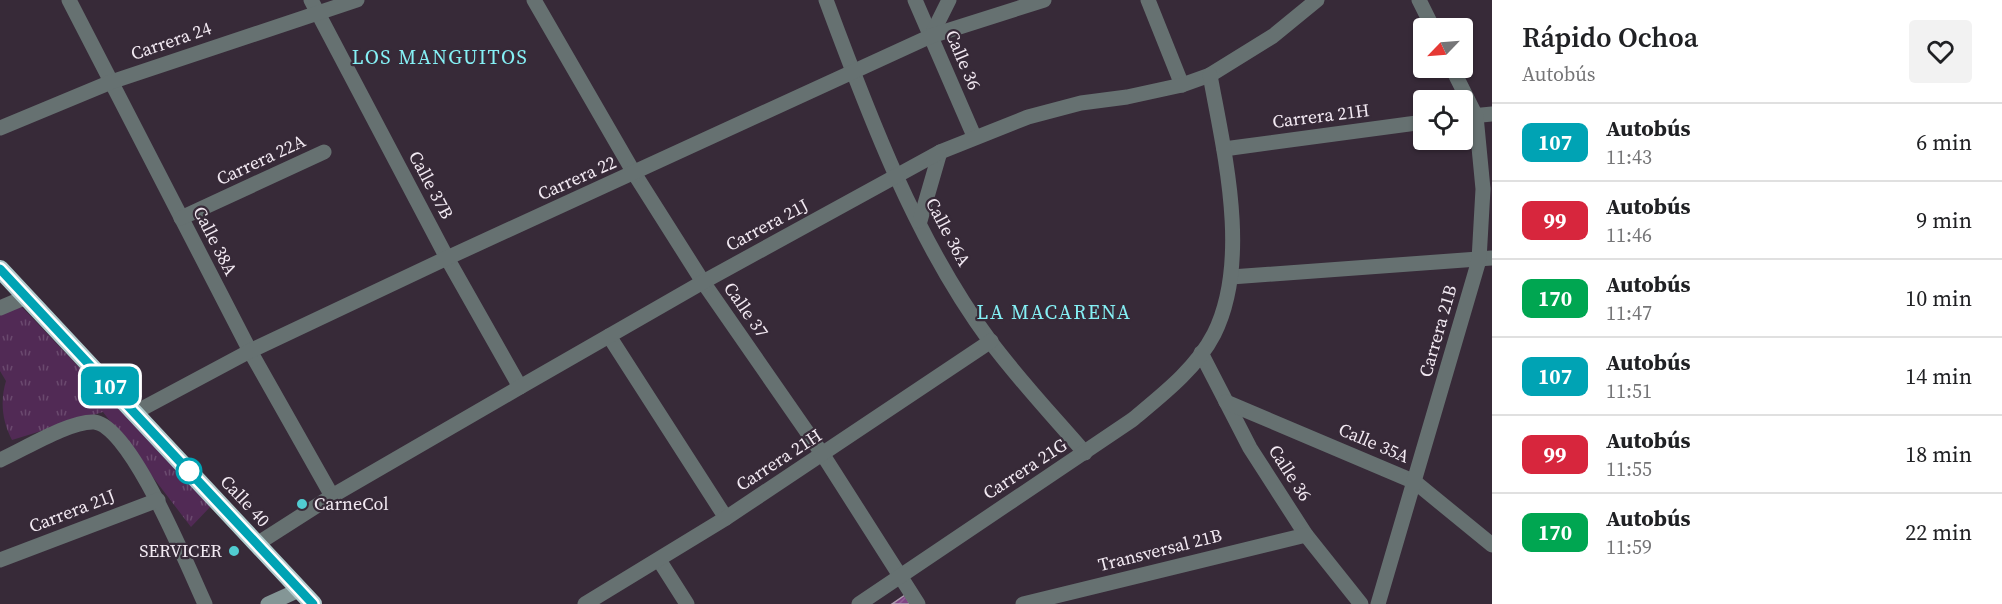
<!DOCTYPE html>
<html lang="es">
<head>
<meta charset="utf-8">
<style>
	:root { --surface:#fff; --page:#f2f2f2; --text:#202124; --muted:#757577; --line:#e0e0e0 }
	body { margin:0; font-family:"Source Serif 4",serif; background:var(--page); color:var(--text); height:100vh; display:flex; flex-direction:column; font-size:22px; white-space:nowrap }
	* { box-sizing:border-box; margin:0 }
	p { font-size:20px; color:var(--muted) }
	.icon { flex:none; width:33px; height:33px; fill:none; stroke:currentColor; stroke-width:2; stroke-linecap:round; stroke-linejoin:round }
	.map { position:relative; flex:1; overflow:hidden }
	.drawer { display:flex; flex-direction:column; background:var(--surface); width:510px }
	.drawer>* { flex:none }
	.badge { padding:0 12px; border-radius:9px; font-size:21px; line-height:39px }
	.needle { width:39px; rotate:245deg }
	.buttons { position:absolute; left:1413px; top:18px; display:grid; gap:12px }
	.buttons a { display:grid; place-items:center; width:60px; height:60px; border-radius:6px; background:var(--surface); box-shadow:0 2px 4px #0004; font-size:30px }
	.map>.badge { position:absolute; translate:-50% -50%; box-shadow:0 0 0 3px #fff }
	.round { display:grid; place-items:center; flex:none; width:63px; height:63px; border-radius:6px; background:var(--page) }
	.headline { display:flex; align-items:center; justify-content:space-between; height:102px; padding:0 30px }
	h1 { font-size:28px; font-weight:600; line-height:45px }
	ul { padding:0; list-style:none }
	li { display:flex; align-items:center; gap:18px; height:78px; padding:0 30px; border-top:2px solid var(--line) }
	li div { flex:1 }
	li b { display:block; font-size:22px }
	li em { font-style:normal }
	li .badge { min-width:66px; font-weight:700; text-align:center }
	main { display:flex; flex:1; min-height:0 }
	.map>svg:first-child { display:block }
</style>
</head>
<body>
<main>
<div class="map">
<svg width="1492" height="604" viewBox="0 0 1492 604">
	<defs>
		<pattern id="grass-tufts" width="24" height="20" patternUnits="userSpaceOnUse" patternTransform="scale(1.5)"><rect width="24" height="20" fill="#512a55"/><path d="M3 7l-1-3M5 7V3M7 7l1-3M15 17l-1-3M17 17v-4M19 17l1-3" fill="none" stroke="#6a496e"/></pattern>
		<pattern id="building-hatch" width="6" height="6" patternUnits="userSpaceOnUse" patternTransform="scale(1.5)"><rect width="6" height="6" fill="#7e4584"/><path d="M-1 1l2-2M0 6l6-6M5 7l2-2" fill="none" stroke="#916096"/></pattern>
	</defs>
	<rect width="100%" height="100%" fill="#372a38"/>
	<path fill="url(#grass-tufts)" d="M18 303 211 506 191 527 103 412 12 440C2 421 0 401 6 381L0 371V312Z"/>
	<path fill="url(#building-hatch)" stroke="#ab9bac" stroke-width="1.5" d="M905 595 910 604H892Z"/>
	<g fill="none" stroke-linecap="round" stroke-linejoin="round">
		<g stroke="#667171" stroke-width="15">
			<path d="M69 0 250 351 332 496"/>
			<path d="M311 0 447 258 520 387"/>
			<path d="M534 0 634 173 703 282 823 455 918 604"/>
			<path d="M826 0C869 116 916 241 990 341 1019 380 1053 416 1085 453"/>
			<path d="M915 0 974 136"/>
			<path d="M1148 0 1182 85"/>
			<path d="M1419 0 1433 28"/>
			<path d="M931 36 949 0"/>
			<path d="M1462 117 1492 114"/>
			<path d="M0 128 111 82 357 0"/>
			<path d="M1224 149 1424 122"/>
			<path d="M181 218 324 152"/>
			<path d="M920 221 940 152"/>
			<path d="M1231 277 1492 258"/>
			<path d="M0 308 26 297"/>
			<path d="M609 336 726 518"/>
			<path d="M1201 353 1250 448 1306 535 1361 604"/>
			<path d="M1226 402 1415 482 1492 545"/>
			<path d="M134 413 250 351 447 258 931 36 1044 0"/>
			<path d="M0 460C23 450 69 421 94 422 131 425 189 570 205 604"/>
			<path d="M257 544 332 496 520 387 703 282 940 152 1028 117 1081 103 1127 97 1182 85 1210 75 1273 36 1317 0"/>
			<path d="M0 560 158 500"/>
			<path d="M659 560 687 604"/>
			<path d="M585 604 726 518 991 341"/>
			<path d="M859 604 1132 420C1162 395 1196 369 1214 334 1251 260 1224 152 1210 75"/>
			<path d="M1023 604 1306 535"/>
			<path d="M1378 604 1479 260 1483 189 1476 116 1452 68"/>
		</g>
		<path stroke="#849696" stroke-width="15" d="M268 604 299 590"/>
		<path stroke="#b0cbcc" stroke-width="18" d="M0 269 313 604"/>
	</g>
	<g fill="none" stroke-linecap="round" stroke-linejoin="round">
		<defs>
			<path id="line" d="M0 269 313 604"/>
		</defs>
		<use href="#line" stroke="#fff" stroke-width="14"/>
		<use href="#line" stroke="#00a3b4" stroke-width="9"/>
	</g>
	<circle fill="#fff" stroke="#00a3b4" stroke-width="3" cx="189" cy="471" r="12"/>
	<g fill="#51ccd1" stroke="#372a38" stroke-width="2">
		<circle cx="302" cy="504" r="6"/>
		<circle cx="234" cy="551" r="6"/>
	</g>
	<g text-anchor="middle" stroke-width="4.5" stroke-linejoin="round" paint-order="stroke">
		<g font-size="18" fill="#f2e9f2" stroke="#372a38">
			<text transform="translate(171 41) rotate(-19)" y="6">Carrera 24</text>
			<text transform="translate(963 60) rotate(67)" y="6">Calle 36</text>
			<text transform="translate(1321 116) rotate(-7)" y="6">Carrera 21H</text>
			<text transform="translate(261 160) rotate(-25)" y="6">Carrera 22A</text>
			<text transform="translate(577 178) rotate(-24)" y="6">Carrera 22</text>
			<text transform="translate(431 185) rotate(62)" y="6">Calle 37B</text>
			<text transform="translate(767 225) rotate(-28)" y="6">Carrera 21J</text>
			<text transform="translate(948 232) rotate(62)" y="6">Calle 36A</text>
			<text transform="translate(215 241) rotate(63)" y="6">Calle 38A</text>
			<text transform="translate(746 310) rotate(55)" y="6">Calle 37</text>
			<text transform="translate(1438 331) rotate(-74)" y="6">Carrera 21B</text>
			<text transform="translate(1374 443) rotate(23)" y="6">Calle 35A</text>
			<text transform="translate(779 460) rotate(-33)" y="6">Carrera 21H</text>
			<text transform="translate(1025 469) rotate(-33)" y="6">Carrera 21G</text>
			<text transform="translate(1290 473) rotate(57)" y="6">Calle 36</text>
			<text transform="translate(245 501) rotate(47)" y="6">Calle 40</text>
			<text transform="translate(72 511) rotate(-21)" y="6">Carrera 21J</text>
			<text transform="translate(1160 550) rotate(-14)" y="6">Transversal 21B</text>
		</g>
		<g font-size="18" fill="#f2e9f2" stroke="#372a38" text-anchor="start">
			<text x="314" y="510">CarneCol</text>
			<text x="222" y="557" text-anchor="end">SERVICER</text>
		</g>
		<g font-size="20" letter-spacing="1.5" fill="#85f0f5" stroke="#372a38">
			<text x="440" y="64">LOS MANGUITOS</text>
			<text x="1054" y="319">LA MACARENA</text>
		</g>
	</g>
</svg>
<div class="buttons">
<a><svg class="needle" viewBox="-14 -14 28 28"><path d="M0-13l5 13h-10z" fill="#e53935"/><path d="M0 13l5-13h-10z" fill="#757577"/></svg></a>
<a><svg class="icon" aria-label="locate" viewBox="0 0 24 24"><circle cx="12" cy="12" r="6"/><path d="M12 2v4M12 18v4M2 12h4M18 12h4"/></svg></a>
</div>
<b class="badge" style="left:110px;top:386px;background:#00a3b4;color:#fff">107</b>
</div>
<section class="drawer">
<div class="headline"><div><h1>Rápido Ochoa</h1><p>Autobús</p></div><a class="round"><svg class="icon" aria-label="heart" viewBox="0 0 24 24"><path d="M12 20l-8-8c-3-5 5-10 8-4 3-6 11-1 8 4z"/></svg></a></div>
<ul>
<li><span class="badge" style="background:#00a3b4;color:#fff">107</span><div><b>Autobús</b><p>11:43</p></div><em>6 min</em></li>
<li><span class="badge" style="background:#d7263d;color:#fff">99</span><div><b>Autobús</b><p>11:46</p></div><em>9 min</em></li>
<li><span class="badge" style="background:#00a651;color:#fff">170</span><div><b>Autobús</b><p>11:47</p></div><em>10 min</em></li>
<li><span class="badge" style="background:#00a3b4;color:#fff">107</span><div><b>Autobús</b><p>11:51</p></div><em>14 min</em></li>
<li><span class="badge" style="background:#d7263d;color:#fff">99</span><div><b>Autobús</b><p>11:55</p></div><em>18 min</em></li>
<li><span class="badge" style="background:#00a651;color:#fff">170</span><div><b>Autobús</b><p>11:59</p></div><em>22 min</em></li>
</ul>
</section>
</main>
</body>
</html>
